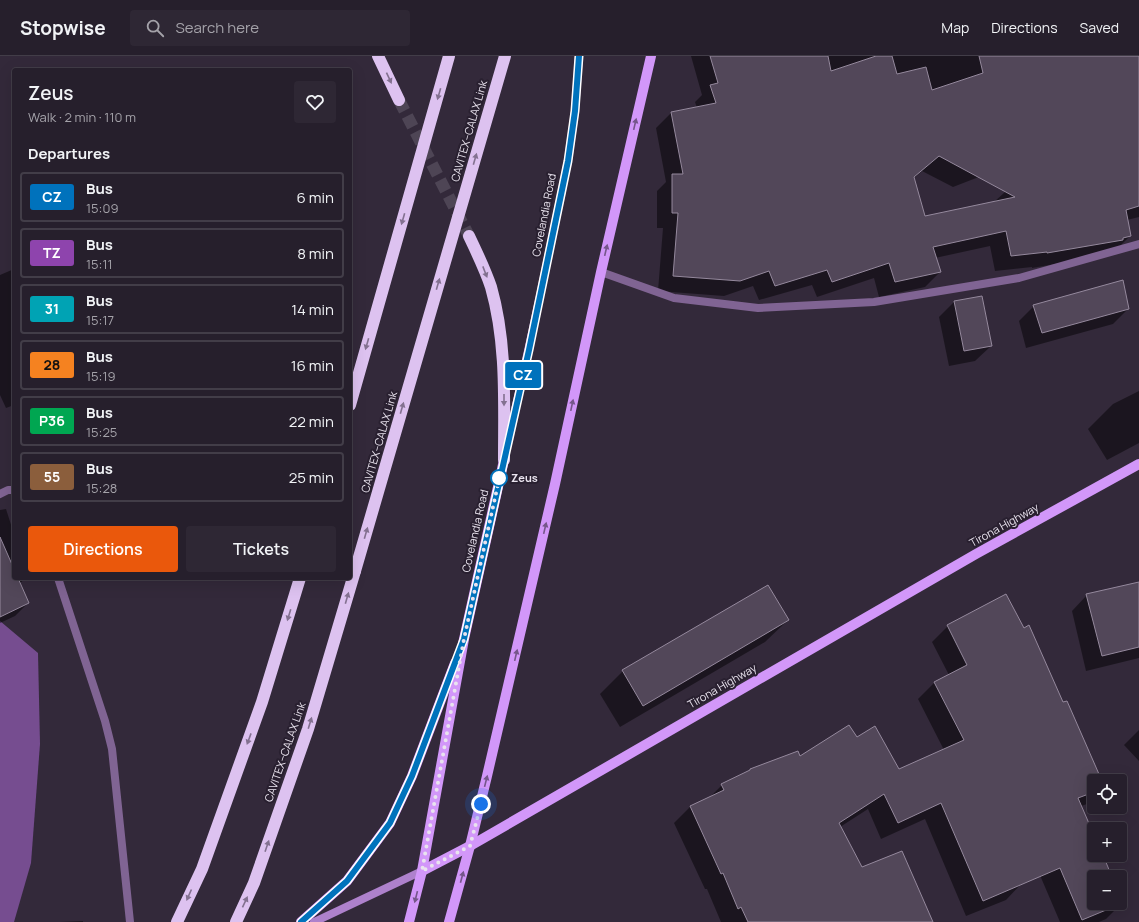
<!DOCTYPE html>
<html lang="en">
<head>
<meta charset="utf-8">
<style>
	:root { --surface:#261f2c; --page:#2e2734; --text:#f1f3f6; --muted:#a4a2a9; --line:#423d48; --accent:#ea580c }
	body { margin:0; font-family:Manrope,sans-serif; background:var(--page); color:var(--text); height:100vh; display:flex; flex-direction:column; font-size:15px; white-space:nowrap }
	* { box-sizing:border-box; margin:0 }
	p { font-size:13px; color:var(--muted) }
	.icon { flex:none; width:22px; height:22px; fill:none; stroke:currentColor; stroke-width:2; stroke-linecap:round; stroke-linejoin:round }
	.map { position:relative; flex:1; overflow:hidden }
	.side { position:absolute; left:12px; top:12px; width:340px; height:512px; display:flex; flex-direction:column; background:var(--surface); border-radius:4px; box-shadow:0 4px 16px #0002,0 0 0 1px var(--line) }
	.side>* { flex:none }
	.badge { padding:0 8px; border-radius:3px; font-size:14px; line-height:26px }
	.controls { position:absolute; left:1087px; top:718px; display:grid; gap:8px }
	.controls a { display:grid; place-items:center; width:40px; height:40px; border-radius:4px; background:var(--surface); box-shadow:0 4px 16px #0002,0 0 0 1px var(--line); font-size:20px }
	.you { position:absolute; width:20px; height:20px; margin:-10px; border:3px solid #fff; border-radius:50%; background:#1a73e8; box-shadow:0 0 0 6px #1a73e833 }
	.map>.badge { position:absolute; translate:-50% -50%; box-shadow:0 0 0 2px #fff }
	h2 { padding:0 16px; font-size:15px; line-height:36px }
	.round { display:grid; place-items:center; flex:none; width:42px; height:42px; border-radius:4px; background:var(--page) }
	.head { display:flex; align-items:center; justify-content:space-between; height:68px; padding:0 16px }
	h1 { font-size:19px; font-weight:600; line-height:30px }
	.primary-button { display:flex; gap:8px; margin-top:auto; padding:8px 16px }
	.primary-button a { flex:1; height:46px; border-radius:4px; background:var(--accent); color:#fff; font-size:16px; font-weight:600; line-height:46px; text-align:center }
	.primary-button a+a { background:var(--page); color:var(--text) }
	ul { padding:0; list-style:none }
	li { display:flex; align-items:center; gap:12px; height:50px; margin:0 8px 6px; padding:0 8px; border:2px solid var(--line); border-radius:4px }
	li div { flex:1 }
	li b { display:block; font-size:15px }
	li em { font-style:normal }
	li .badge { min-width:44px; font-weight:700; text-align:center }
	header { display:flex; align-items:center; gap:24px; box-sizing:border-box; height:56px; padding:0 20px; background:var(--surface); border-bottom:1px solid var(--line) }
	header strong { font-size:19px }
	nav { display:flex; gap:22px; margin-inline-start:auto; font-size:14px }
	.search { width:280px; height:36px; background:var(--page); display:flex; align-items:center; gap:10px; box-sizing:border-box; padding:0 14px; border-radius:4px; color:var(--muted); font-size:15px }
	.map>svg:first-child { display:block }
</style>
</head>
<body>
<header>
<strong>Stopwise</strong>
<div class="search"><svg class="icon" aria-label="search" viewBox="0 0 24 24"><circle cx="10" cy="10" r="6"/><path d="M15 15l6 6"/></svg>Search here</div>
<nav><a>Map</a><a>Directions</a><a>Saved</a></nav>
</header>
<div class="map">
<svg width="1139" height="866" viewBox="0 0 1139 866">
	<rect width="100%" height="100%" fill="#33293a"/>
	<path fill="#764d90" d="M0 565 38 597 40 688 31 807 14 866H0Z"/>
	<g fill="#0007">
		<path d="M691 0H1139V59L953 131 922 115 913 123 924 161 994 146 1005 136 1139 100V161L1127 164 1130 180 1114 196 1107 199 1032 212V211L995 215 990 190 935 202 940 216 925 231 879 241 874 222 817 241 812 229 759 244 753 230 724 240 658 235 663 172H657V135L666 126 656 72 671 57 697 52 695 46 702 39Z"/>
		<path d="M14 213V349L6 352 0 339V219Z"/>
		<path d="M954 246 991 290 975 305 949 310 939 261Z"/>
		<path d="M1034 250 1128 253 1113 268 1026 292 1019 265Z"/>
		<path d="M1139 335V387L1107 404 1088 373 1113 348Z"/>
		<path d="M6 453 14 478V522H26L19 528 28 547 15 560 0 567V454Z"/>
		<path d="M1139 527V602L1086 615 1072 555 1087 539Z"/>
		<path d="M768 530 788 564 765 586 620 671 600 638 623 615Z"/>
		<path d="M948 570 1063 648 1100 725H1094V741L1087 748 1081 750 1094 782V799H1101L1111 821H1094V847H1120V842L1122 847 1106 863 1099 866H1060L1006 740 1022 827 1006 844 966 860 925 763 881 783 868 753 840 771 861 812 914 866H721L707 833H705L674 767 691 750 709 742 722 729 747 717 750 714 800 702 857 683 899 714 944 694 918 643 934 627 949 619 932 586Z"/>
		<path d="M1139 674V705L1124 689Z"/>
		<path d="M83 865V866H60Z"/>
	</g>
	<g fill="#524759" stroke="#95899d" fill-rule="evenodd">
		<path d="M710 0H828L831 15 876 0H892L897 18 926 11 932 34 983 17 979 0H1139V150L1126 154 1131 180 1123 182V184L1047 197V196L1011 200 1006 175 933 191 941 216 895 226 889 207 832 226 827 214 775 230 769 215 740 225 673 220 678 157H672V118H683L671 56 716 47 710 29 718 27ZM939 100 1015 141 925 160 914 121Z"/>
		<path d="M1123 224 1129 253 1042 277 1033 249Z"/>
		<path d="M982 240 992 290 964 295 954 245Z"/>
		<path d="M0 481 14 513V522H18L29 547 0 561Z"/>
		<path d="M1139 526V591L1102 600 1086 538Z"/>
		<path d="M768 529 789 564 643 650 622 614Z"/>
		<path d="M1006 538 1024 572 1029 569 1063 646 1067 645 1102 725H1094V736L1078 742 1094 779V799H1103L1112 821H1094V847H1120V840L1123 847 1082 864 1060 812 983 845 941 747 898 767 884 738 839 767 862 811 902 795 933 866H748L741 851 738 853 723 817 721 818 690 750 724 734 721 728 750 714V713L798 695 800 700 849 669 857 681 875 670 899 713 964 684 934 626 967 609 947 569Z"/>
	</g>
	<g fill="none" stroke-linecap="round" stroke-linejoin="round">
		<path stroke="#4e4555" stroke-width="12" stroke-dasharray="12 6" stroke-linecap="butt" d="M399 44 469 180"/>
		<g stroke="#806493" stroke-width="8">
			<path d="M601 216 674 242 758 252 874 246 1019 222 1139 188"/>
			<path d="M0 438 8 434H14"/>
			<path d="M58 522 105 665 112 693 130 866"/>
		</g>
		<g stroke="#ae81cc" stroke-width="8">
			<path d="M508 386 540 240 568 105 575 55 579 0"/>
			<path d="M314 866 422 815"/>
		</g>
		<g stroke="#d297f9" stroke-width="10">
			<path d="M422 815 470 790 976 498 1139 408"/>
			<path d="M301 866 347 825 390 767 412 720 455 607"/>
			<path d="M409 866 422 815 464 583 504 404"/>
			<path d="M449 866 470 790 487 720 555 428 601 216 651 0"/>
		</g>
		<g stroke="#ddc2f0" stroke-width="12">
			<path d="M378 0 399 44"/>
			<path d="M469 180C477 197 485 213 491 231 507 287 504 346 504 404"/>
			<path d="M177 866 202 813 262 646 300 522"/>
			<path d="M236 866 254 827 308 673 355 515"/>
		</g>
		<g stroke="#ddc2f0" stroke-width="12">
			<path d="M350 349 449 0"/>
			<path d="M355 515 505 0"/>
		</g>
	</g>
	<defs><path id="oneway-solid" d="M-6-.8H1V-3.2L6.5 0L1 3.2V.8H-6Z"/></defs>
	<g fill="#837190">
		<use href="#oneway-solid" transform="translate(389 22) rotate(65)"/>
		<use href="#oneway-solid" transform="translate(439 38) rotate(106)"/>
		<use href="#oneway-solid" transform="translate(475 103) rotate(-74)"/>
		<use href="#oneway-solid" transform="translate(403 163) rotate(106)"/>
		<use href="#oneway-solid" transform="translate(485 216) rotate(69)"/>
		<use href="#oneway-solid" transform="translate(438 228) rotate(-74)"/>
		<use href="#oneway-solid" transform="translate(367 288) rotate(106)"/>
		<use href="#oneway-solid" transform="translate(504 344) rotate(90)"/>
		<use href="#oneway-solid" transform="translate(402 352) rotate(-74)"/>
		<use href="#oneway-solid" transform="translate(366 477) rotate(-74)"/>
		<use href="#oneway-solid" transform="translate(347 542) rotate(-74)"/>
		<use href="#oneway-solid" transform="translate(289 559) rotate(107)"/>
		<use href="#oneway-solid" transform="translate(310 667) rotate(-73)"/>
		<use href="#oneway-solid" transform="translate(249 683) rotate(110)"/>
		<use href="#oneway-solid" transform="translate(267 790) rotate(-71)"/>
		<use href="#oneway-solid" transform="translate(189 839) rotate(114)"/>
		<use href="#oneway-solid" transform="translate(245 846) rotate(-65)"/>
	</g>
	<g fill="#75568a">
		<use href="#oneway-solid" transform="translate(635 68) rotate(-77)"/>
		<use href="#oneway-solid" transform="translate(606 194) rotate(-77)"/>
		<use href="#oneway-solid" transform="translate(572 349) rotate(-78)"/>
		<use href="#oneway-solid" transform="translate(545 472) rotate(-77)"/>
		<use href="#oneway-solid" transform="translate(516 599) rotate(-77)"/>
		<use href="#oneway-solid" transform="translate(486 725) rotate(-76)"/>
		<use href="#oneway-solid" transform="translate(462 821) rotate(-75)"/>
		<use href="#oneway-solid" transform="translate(416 841) rotate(104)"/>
	</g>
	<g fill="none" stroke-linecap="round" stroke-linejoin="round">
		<defs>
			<path id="line" d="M301 866 347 825 390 767 412 720 464 583 529 294 568 105 575 55 579 0"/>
		</defs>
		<use href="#line" stroke="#fff" stroke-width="9"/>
		<use href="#line" stroke="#0072bc" stroke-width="6"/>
		<path stroke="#e9e3ee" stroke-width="4" stroke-dasharray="0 7.2" d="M481 748 470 790 422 815 464 583 500 419 499 422"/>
	</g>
	<circle fill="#fff" stroke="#0072bc" stroke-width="2" cx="499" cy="422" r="8"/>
	<g text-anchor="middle" stroke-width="4" stroke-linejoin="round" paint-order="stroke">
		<g font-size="11" fill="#e9e3ee" stroke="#292030">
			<text transform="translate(469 75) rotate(-74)" y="4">CAVITEX–CALAX Link</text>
			<text transform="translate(544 159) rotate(-79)" y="4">Covelandia Road</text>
			<text transform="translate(379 386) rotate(-74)" y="4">CAVITEX–CALAX Link</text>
			<text transform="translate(1004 469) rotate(-29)" y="4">Tirona Highway</text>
			<text transform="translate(475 475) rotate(-77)" y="4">Covelandia Road</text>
			<text transform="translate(722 630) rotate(-30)" y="4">Tirona Highway</text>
			<text transform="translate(285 696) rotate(-71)" y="4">CAVITEX–CALAX Link</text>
		</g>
		<g font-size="11" font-weight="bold" fill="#e9e3ee" stroke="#292030" text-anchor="start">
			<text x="511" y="426">Zeus</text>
		</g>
	</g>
</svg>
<div class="controls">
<a><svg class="icon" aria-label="locate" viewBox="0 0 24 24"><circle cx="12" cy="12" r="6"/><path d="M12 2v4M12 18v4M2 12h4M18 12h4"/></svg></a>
<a>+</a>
<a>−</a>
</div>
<div class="you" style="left:481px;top:748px"></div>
<b class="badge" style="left:523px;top:319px;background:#0072bc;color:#fff">CZ</b>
<section class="side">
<div class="head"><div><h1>Zeus</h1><p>Walk · 2 min · 110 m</p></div><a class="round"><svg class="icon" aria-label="heart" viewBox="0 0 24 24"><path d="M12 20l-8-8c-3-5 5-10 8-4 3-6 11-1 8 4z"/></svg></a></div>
<h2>Departures</h2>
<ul>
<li><span class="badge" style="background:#0072bc;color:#fff">CZ</span><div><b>Bus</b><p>15:09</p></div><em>6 min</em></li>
<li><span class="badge" style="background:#8e44ad;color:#fff">TZ</span><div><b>Bus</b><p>15:11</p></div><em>8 min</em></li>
<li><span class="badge" style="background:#00a3b4;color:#fff">31</span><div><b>Bus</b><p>15:17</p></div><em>14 min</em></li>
<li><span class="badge" style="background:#f58220;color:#111">28</span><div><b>Bus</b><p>15:19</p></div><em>16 min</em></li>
<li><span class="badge" style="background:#00a651;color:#fff">P36</span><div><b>Bus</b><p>15:25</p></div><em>22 min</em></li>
<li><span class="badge" style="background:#8b5e3c;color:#fff">55</span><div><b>Bus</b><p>15:28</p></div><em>25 min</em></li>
</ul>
<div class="primary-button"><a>Directions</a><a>Tickets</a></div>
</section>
</div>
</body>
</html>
